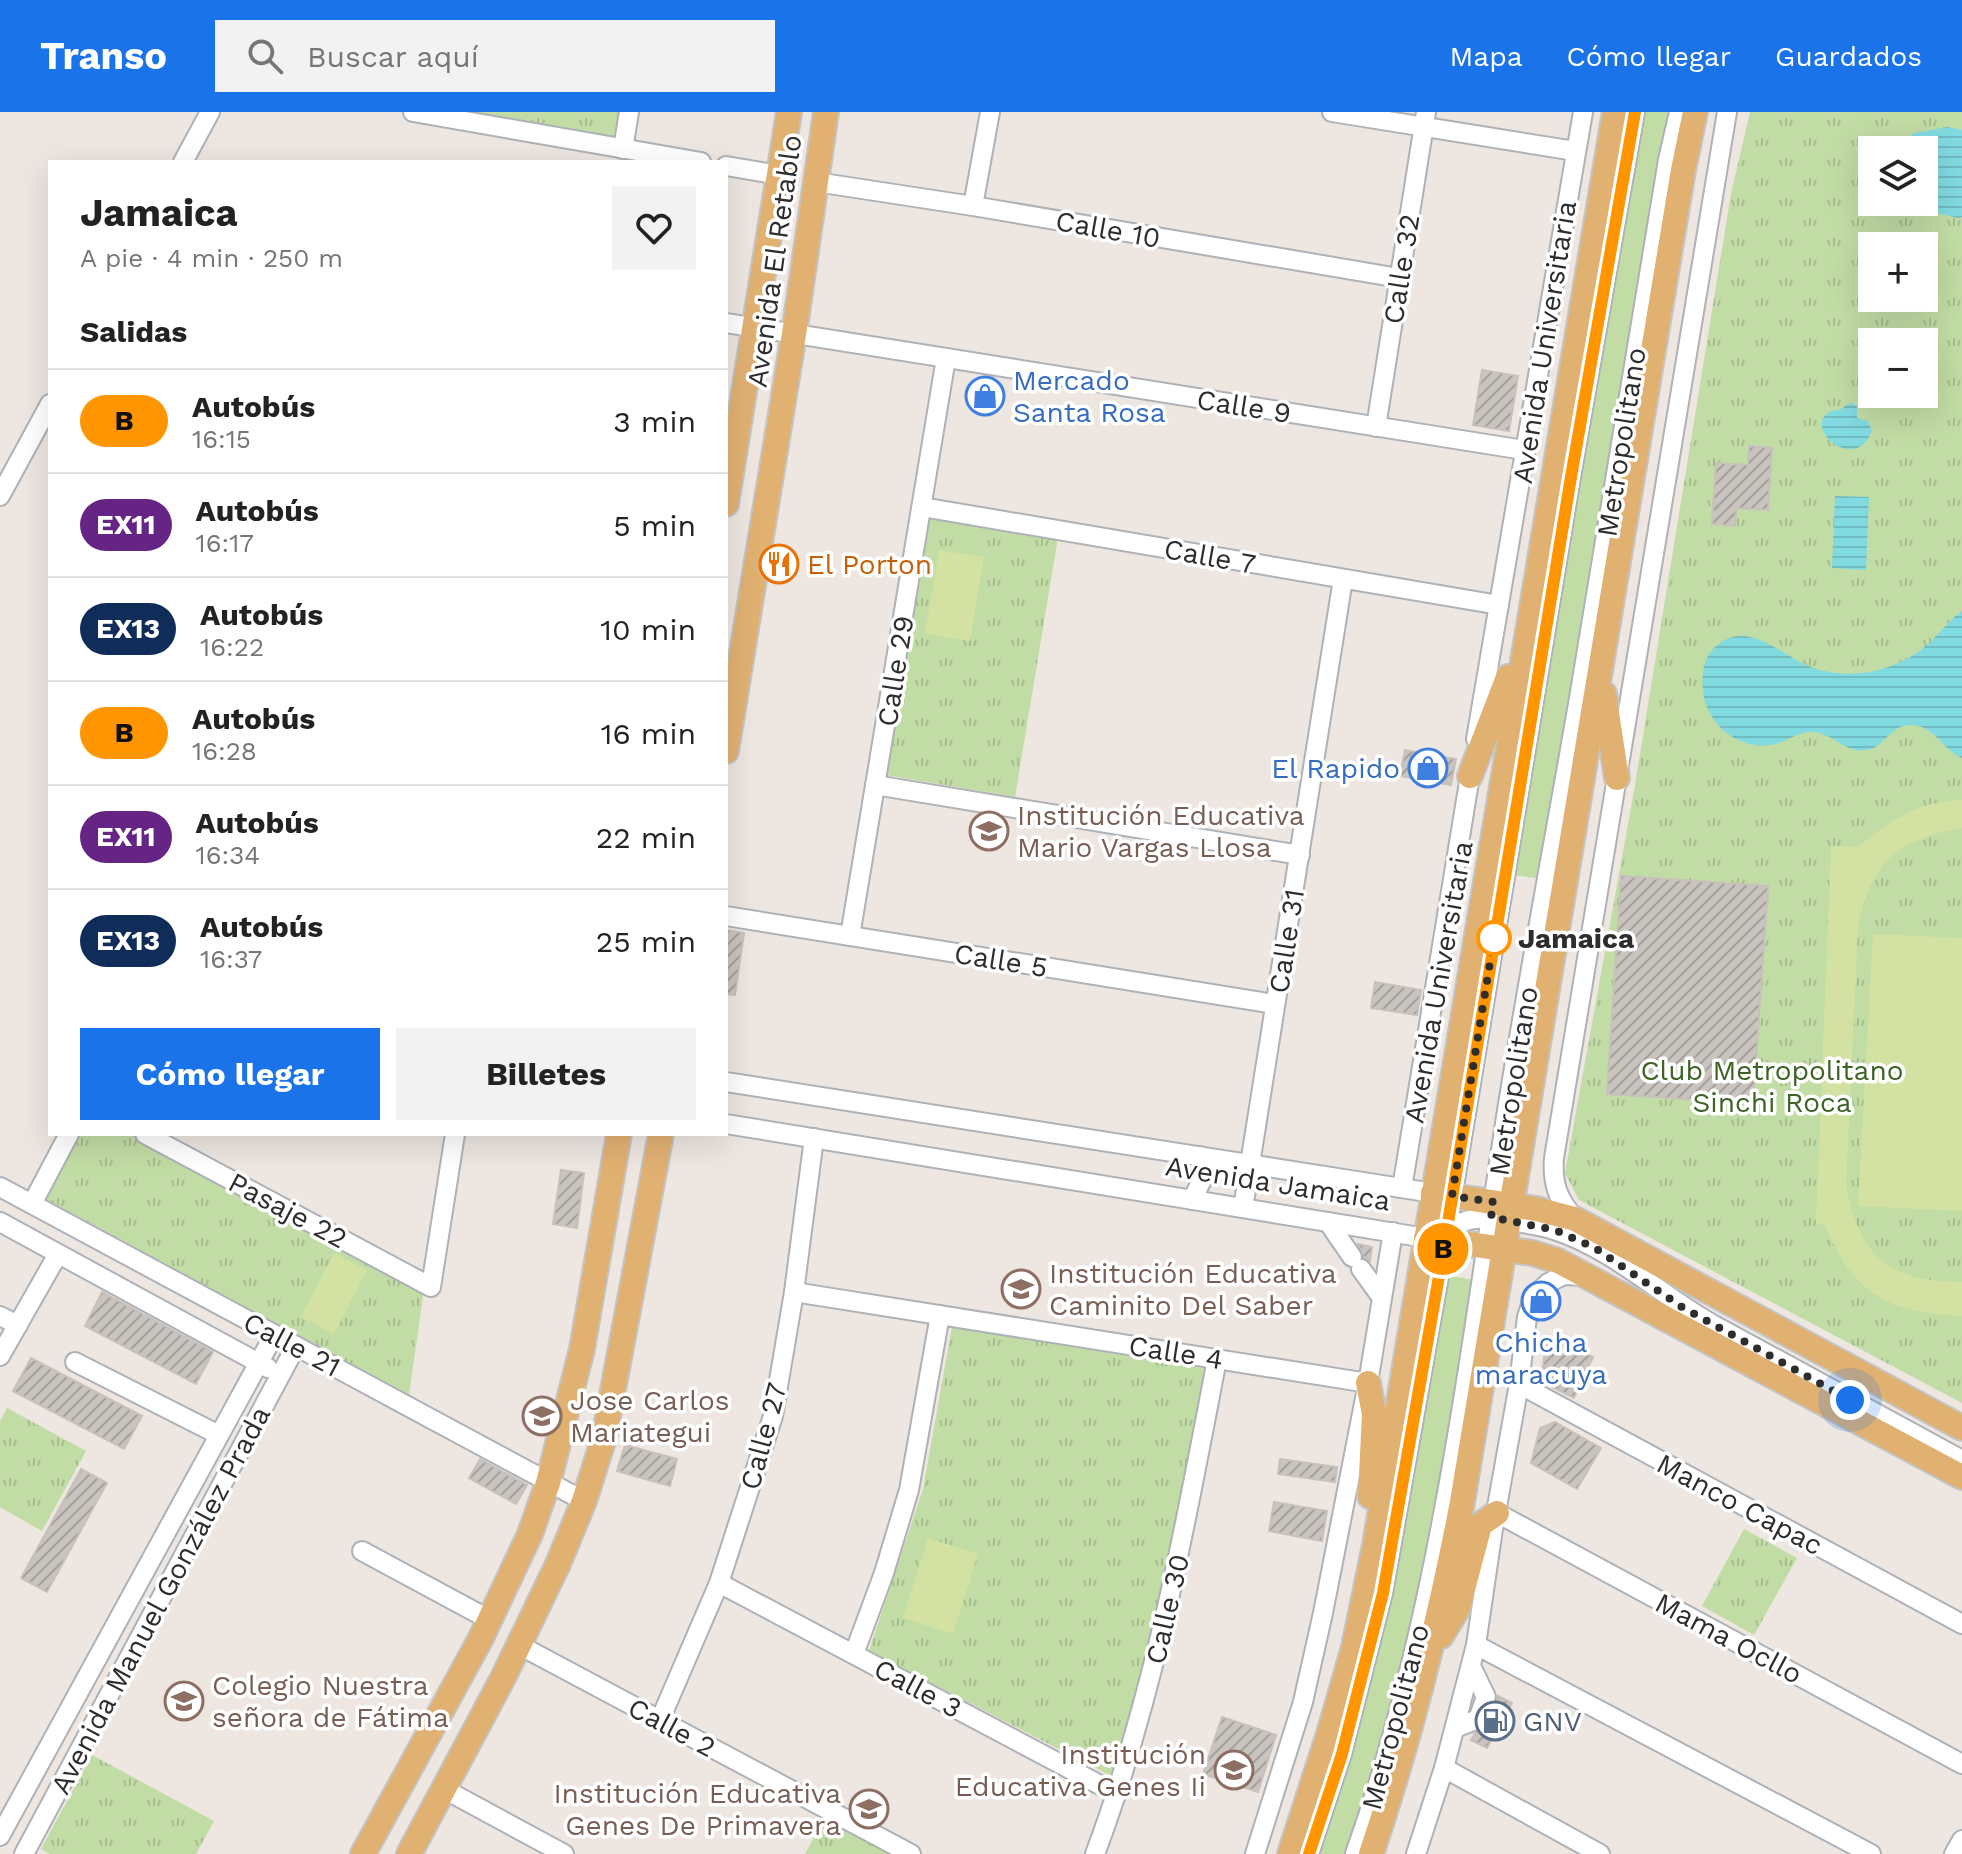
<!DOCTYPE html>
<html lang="es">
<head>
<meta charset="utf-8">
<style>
	:root { --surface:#fff; --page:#f2f2f2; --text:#222; --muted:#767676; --line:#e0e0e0; --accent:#1a73e8 }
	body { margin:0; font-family:"Work Sans",sans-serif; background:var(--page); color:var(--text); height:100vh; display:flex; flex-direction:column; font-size:30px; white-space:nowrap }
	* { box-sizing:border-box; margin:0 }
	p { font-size:26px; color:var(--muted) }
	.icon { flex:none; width:44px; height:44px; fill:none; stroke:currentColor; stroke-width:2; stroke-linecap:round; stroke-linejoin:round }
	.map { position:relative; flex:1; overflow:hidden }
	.drawer { position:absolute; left:48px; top:48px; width:680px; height:976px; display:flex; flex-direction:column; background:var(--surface); border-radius:0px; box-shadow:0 8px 32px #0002 }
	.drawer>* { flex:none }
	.badge { padding:0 16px; border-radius:26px; font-size:28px; line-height:52px }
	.tools { position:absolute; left:1858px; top:24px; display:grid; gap:16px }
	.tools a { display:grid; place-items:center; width:80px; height:80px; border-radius:0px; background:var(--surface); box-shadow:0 8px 32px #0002; font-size:40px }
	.you { position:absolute; width:40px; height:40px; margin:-20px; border:6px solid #fff; border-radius:50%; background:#1a73e8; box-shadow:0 0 0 12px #1a73e833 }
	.map>.badge { position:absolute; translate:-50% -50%; box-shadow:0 0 0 4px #fff }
	h2 { padding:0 32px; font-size:30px; line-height:72px }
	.round { display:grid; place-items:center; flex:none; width:84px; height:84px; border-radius:0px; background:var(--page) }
	.overview { display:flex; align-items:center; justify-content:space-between; height:136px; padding:0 32px }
	h1 { font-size:38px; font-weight:700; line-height:60px }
	.cta { display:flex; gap:16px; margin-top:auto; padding:16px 32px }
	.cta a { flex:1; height:92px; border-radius:0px; background:var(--accent); color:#fff; font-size:32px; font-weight:700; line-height:92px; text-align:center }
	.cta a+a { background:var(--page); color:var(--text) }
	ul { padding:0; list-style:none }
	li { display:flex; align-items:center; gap:24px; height:104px; padding:0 32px; border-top:2px solid var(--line) }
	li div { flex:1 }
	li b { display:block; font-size:30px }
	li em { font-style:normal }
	li .badge { min-width:88px; font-weight:700; text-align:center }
	header { display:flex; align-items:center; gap:48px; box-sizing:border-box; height:112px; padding:0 40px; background:var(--accent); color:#fff }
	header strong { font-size:38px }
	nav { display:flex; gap:44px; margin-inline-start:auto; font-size:28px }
	.search { width:560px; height:72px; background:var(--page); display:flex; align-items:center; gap:20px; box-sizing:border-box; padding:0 28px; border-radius:0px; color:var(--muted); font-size:30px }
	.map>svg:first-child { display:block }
</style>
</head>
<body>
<header>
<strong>Transo</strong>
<div class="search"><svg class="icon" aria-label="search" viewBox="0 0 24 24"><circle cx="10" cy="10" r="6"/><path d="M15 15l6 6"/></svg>Buscar aquí</div>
<nav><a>Mapa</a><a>Cómo llegar</a><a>Guardados</a></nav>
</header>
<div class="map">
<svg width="1962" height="1742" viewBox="0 0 1962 1742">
	<defs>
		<pattern id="park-tufts" width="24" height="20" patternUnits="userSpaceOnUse" patternTransform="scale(2)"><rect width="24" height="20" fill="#c2dca5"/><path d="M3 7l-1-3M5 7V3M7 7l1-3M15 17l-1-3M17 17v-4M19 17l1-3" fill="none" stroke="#a7bd8e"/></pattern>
		<pattern id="water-rules" width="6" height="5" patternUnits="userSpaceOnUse" patternTransform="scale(2)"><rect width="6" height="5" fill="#82dae1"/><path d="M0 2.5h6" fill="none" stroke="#71bbc1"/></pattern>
		<pattern id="building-hatch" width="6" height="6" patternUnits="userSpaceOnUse" patternTransform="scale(2)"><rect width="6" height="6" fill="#c9c4bf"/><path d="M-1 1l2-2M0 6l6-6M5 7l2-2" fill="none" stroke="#a4a09c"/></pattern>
	</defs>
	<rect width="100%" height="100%" fill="#ede6e1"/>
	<g fill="#c2dca5">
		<path d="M1642 0H1672L1542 767 1512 763Z"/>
		<path d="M1447 1163 1473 1168 1441 1373 1401 1569 1348 1742H1318L1400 1434Z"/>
	</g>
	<g fill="url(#park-tufts)" fill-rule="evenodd">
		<path d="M460 0H628L624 28Z"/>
		<path d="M1750 0H1962V1291L1579 1088 1565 1061 1634 679 1731 82ZM1872 38H1924V90H1872ZM1872 134H1924V186H1872ZM1872 230H1924V282H1872Z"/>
		<path d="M930 404 1058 426 1015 685 886 663Z"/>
		<path d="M74 1022H134L424 1177 409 1283 42 1085Z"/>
		<path d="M952 1215 1207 1257 1167 1459 1144 1562 1113 1665 869 1539 923 1377Z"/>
		<path d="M7 1296 86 1339 42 1419 0 1395V1309Z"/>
		<path d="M1744 1417 1797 1446 1754 1523 1702 1494Z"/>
		<path d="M92 1643 214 1709 196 1742H50L41 1737Z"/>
		<path d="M824 1706 892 1742H805Z"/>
	</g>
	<g fill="#d3e2a2">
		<path d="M939 438 984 445 970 529 925 522Z"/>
		<path d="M1962 688V716C1897 727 1870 751 1858 817L1846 1072C1859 1145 1888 1169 1962 1170V1204H1959C1886 1199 1854 1183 1825 1113L1816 1111 1831 734 1858 735C1892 707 1916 690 1962 688Z"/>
		<path d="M1873 822 1962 826V1099L1858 1094Z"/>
		<path d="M334 1141 367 1158 334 1222 301 1205Z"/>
		<path d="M928 1426 978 1442 953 1522 903 1506Z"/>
	</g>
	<g fill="url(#water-rules)">
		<path d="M1947 15 1962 18V105L1959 106 1926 99 1911 90H1924V38H1893L1914 21Z"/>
		<path d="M1852 291 1857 295V306L1868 309 1872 318C1857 363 1802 317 1829 300 1832 298 1838 299 1841 297 1845 294 1848 291 1852 291Z"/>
		<path d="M1835 384 1869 385 1866 458 1832 456Z"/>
		<path d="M1962 499V646C1943 638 1935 615 1913 613 1891 611 1886 634 1867 638 1844 642 1833 620 1811 620 1797 620 1785 631 1771 633 1737 637 1707 613 1703 579 1702 563 1702 547 1715 535 1746 506 1780 542 1808 554 1828 562 1853 564 1874 559 1897 554 1920 542 1936 524 1945 515 1952 506 1962 499Z"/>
	</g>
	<g fill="url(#building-hatch)" stroke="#c8c1bb" stroke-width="2">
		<path d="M1482 258 1518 264 1509 319 1473 313Z"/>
		<path d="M1749 334 1772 336 1768 398 1736 396 1735 414 1712 412 1716 351 1748 353Z"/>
		<path d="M774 437 792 440 788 467 770 464Z"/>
		<path d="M1405 638 1456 647 1451 673 1400 664Z"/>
		<path d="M1621 764 1768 774 1753 991 1607 982Z"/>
		<path d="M726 818 744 821 735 883 726 882Z"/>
		<path d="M1375 870 1421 878 1417 903 1371 896Z"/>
		<path d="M561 1058 584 1061 577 1116 553 1112Z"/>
		<path d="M1358 1132 1372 1135 1370 1149 1364 1146Z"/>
		<path d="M102 1180 213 1240 196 1272 85 1214Z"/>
		<path d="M1547 1223 1593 1245 1574 1286 1546 1272 1542 1263Z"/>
		<path d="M31 1246 142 1304 124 1337 13 1279Z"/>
		<path d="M1555 1310 1601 1336 1577 1377 1531 1351 1540 1316Z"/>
		<path d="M625 1333 677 1347 670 1374 617 1359Z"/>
		<path d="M480 1347 527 1373 516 1392 469 1366Z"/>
		<path d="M1280 1347 1337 1355 1335 1370 1278 1362Z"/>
		<path d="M81 1357 107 1371 47 1480 21 1466Z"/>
		<path d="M1274 1390 1327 1399 1322 1429 1269 1419Z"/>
		<path d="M1498 1584 1512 1591 1487 1636 1471 1628 1475 1621 1489 1612Z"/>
		<path d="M1222 1605 1276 1623 1258 1680 1203 1662Z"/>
	</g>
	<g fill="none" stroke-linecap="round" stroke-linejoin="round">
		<defs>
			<g id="minor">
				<path d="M413 0 701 50"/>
				<path d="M1332 0 1575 39"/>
				<path d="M623 37 629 0"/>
				<path d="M183 50 210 0"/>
				<path d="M726 54 779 63"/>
				<path d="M816 70 973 94 1399 166"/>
				<path d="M973 94 990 0"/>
				<path d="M726 211 1524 338"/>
				<path d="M1376 315 1426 0"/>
				<path d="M0 384 50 292"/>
				<path d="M922 395 1499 493"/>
				<path d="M1476 627 1583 0"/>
				<path d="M875 673 1300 743"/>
				<path d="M726 804 1275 892"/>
				<path d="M850 824 946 246"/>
				<path d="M726 970 1433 1081"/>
				<path d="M726 1012 1426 1126"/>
				<path d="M145 1022 431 1175 455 1022"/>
				<path d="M0 1075 584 1389"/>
				<path d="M1402 1076 1472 652"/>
				<path d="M1192 1088 1202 1068 1200 1044"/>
				<path d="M32 1092 69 1022"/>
				<path d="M1243 1096 1343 467"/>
				<path d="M1575 1107C1558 1087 1552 1073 1554 1046L1727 0"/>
				<path d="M0 1110 268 1256"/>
				<path d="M1328 1110 1352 1145"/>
				<path d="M1446 1118C1468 1104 1486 1105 1511 1109 1526 1112 1540 1113 1554 1118 1613 1137 1660 1183 1714 1213L1962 1348"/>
				<path d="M1361 1157 1382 1186"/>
				<path d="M794 1180 1368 1271"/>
				<path d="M0 1204 18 1213"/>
				<path d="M0 1244 58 1142"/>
				<path d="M75 1250 219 1323"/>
				<path d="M1519 1272 1962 1512"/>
				<path d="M1497 1401 1962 1652"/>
				<path d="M362 1439 490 1508"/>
				<path d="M719 1471 1117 1682"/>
				<path d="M519 1533 911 1742"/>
				<path d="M1476 1533 1871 1742"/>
				<path d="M854 1542 884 1461 909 1378 940 1203"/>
				<path d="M660 1608 719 1471 773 1304 794 1180 814 1026"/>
				<path d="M1455 1616 1478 1607 1486 1585 1471 1554"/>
				<path d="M1444 1656 1600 1742"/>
				<path d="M444 1677 564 1742"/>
				<path d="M0 1724 274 1223"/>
				<path d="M24 1742 296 1234"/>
				<path d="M1095 1742C1155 1582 1185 1415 1217 1247"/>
				<path d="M1255 1742 1303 1590 1323 1501 1368 1271 1393 1120"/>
				<path d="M1309 1742 1342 1642 1383 1481 1441 1153 1571 365 1635 0"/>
				<path d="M1355 1742C1439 1505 1468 1252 1506 1005 1528 865 1555 726 1579 586 1609 407 1638 227 1668 48L1679 0"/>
				<path d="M1416 1742 1444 1656 1476 1533 1493 1417 1519 1272 1527 1205 1534 1184 1548 1171 1564 1163 1585 1164"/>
				<path d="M1954 1742 1962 1728"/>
			</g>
			<g id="major">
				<path d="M726 392 789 0"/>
				<path d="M1604 582 1617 666"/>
				<path d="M726 639 794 222 826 0"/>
				<path d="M1470 664 1508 565"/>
				<path d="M1433 1081 1536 1097 1575 1107 1962 1316"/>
				<path d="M1426 1126 1533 1141 1558 1149 1962 1365"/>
				<path d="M1368 1271 1374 1302 1370 1384"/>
				<path d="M1441 1524 1458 1496 1480 1413 1497 1401"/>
				<path d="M363 1742 481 1526 530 1422 548 1371 582 1237 619 1022"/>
				<path d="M409 1742 503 1566 558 1452 584 1389 604 1326 661 1022"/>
				<path d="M1290 1742 1329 1622 1354 1535 1375 1433 1615 0"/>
				<path d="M1371 1742C1410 1626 1439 1510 1462 1390L1683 58 1695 0"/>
			</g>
		</defs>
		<use href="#minor" stroke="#aeb2b7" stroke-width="22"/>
		<use href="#major" stroke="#c4c4c4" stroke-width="28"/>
		<use href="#minor" stroke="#fff" stroke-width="18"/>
		<use href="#major" stroke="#e1b172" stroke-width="24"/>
	</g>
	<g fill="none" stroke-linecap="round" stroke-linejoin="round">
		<defs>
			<path id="line" d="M1309 1742 1342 1642 1383 1481 1441 1153 1571 365 1635 0"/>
		</defs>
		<use href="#line" stroke="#fff" stroke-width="18"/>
		<use href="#line" stroke="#ff9500" stroke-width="12"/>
		<path stroke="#2d2d2d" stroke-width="8" stroke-dasharray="0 14.4" d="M1494 826 1452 1084 1494 1090 1491 1105 1555 1118 1595 1136 1682 1195 1850 1288"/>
	</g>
	<defs>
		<symbol id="shop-ring" viewBox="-11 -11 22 22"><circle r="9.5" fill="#fff" stroke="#3f7fe0" stroke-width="1.5"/><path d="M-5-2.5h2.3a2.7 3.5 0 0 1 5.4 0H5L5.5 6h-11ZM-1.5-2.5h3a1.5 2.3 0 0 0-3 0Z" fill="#3f7fe0"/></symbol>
		<symbol id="restaurant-ring" viewBox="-11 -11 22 22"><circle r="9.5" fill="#fff" stroke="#e8710a" stroke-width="1.5"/><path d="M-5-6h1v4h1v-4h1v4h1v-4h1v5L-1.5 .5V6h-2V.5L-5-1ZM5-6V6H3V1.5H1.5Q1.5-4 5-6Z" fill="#e8710a"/></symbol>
		<symbol id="school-ring" viewBox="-11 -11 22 22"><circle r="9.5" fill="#fff" stroke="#8d6e63" stroke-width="1.5"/><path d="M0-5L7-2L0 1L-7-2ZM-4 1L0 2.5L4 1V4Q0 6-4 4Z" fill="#8d6e63"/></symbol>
		<symbol id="fuel-ring" viewBox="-11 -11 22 22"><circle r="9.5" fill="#fff" stroke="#5c6f8a" stroke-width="1.5"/><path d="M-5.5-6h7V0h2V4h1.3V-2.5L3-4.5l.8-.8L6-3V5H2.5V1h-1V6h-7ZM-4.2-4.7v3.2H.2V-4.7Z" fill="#5c6f8a"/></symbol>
	</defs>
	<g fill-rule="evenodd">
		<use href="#shop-ring" x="963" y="262" width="44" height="44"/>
		<use href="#restaurant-ring" x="757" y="430" width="44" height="44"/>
		<use href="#shop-ring" x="1406" y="634" width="44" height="44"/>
		<use href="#school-ring" x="967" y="697" width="44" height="44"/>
		<use href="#school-ring" x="999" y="1155" width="44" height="44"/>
		<use href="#shop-ring" x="1519" y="1167" width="44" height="44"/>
		<use href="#school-ring" x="520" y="1282" width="44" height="44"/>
		<use href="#school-ring" x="162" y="1567" width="44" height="44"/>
		<use href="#fuel-ring" x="1473" y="1587" width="44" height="44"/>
		<use href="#school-ring" x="1212" y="1636" width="44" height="44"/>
		<use href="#school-ring" x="847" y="1675" width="44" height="44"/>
	</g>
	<circle fill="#fff" stroke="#ff9500" stroke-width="4" cx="1494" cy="826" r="16"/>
	<g text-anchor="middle" stroke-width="7" stroke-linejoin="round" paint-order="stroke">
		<g font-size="28" fill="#2d2d2d" stroke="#fff">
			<text transform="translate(1108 117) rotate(10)" y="10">Calle 10</text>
			<text transform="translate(774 149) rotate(-82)" y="10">Avenida El Retablo</text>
			<text transform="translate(1401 157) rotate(-81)" y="10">Calle 32</text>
			<text transform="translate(1544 230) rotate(-81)" y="10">Avenida Universitaria</text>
			<text transform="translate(1244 294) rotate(9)" y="10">Calle 9</text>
			<text transform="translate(1621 330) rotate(-81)" y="10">Metropolitano</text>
			<text transform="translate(1210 444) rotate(10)" y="10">Calle 7</text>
			<text transform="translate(895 559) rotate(-81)" y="10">Calle 29</text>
			<text transform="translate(1286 829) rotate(-81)" y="10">Calle 31</text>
			<text transform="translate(1001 848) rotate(9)" y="10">Calle 5</text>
			<text transform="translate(1438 870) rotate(-80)" y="10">Avenida Universitaria</text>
			<text transform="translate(1513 969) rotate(-81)" y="10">Metropolitano</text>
			<text transform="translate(1278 1071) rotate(9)" y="10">Avenida Jamaica</text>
			<text transform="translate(288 1098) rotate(28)" y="10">Pasaje 22</text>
			<text transform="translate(292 1232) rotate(28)" y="10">Calle 21</text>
			<text transform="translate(1176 1240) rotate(9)" y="10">Calle 4</text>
			<text transform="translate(763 1324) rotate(-75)" y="10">Calle 27</text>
			<text transform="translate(1740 1392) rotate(28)" y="10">Manco Capac</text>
			<text transform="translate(160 1488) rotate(-62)" y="10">Avenida Manuel González Prada</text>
			<text transform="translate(1167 1497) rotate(-77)" y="10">Calle 30</text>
			<text transform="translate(1729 1526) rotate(28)" y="10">Mama Ocllo</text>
			<text transform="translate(918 1576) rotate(28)" y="10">Calle 3</text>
			<text transform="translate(1395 1605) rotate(-75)" y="10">Metropolitano</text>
			<text transform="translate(672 1615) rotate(28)" y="10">Calle 2</text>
		</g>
		<g font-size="28" fill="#366cbe" stroke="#fff" text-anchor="start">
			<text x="1013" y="278">Mercado<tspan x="1013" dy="32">Santa Rosa</tspan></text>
			<text x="1400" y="666" text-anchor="end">El Rapido</text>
			<text x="1541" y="1240" text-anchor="middle">Chicha<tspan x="1541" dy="32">maracuya</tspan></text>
		</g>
		<g font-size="28" fill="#c56008" stroke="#fff" text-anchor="start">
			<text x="807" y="462">El Porton</text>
		</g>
		<g font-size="28" fill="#785e54" stroke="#fff" text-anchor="start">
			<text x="1017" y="713">Institución Educativa<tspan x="1017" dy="32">Mario Vargas Llosa</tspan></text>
			<text x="1049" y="1171">Institución Educativa<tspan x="1049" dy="32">Caminito Del Saber</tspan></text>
			<text x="570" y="1298">Jose Carlos<tspan x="570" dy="32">Mariategui</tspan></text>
			<text x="212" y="1583">Colegio Nuestra<tspan x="212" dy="32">señora de Fátima</tspan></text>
			<text x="1206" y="1652" text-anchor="end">Institución<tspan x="1206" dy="32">Educativa Genes Ii</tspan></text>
			<text x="841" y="1691" text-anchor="end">Institución Educativa<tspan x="841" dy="32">Genes De Primavera</tspan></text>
		</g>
		<g font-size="28" font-weight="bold" fill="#2d2d2d" stroke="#fff" text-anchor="start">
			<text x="1518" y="836">Jamaica</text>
		</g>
		<g font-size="28" fill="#3d6324" stroke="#fff">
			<text x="1772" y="968">Club Metropolitano<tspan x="1772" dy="32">Sinchi Roca</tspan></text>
		</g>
		<g font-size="28" fill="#4e5e75" stroke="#fff" text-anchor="start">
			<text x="1523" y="1619">GNV</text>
		</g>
	</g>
</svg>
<div class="tools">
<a><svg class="icon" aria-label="layers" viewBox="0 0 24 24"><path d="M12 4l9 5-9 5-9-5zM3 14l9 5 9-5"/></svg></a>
<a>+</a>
<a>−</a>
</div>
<div class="you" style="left:1850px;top:1288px"></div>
<b class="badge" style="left:1443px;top:1137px;background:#ff9500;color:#111">B</b>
<section class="drawer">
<div class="overview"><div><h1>Jamaica</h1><p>A pie · 4 min · 250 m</p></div><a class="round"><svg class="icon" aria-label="heart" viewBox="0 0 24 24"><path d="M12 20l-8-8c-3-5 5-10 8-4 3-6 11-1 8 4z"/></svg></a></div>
<h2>Salidas</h2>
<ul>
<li><span class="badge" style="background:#ff9500;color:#111">B</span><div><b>Autobús</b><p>16:15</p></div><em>3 min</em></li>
<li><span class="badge" style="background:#662485;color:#fff">EX11</span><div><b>Autobús</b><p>16:17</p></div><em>5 min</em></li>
<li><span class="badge" style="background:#102c58;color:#fff">EX13</span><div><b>Autobús</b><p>16:22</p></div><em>10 min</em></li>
<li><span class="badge" style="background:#ff9500;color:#111">B</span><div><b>Autobús</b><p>16:28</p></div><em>16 min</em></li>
<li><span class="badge" style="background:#662485;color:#fff">EX11</span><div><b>Autobús</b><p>16:34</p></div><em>22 min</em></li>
<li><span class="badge" style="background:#102c58;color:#fff">EX13</span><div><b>Autobús</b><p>16:37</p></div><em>25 min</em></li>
</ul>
<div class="cta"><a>Cómo llegar</a><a>Billetes</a></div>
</section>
</div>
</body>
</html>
